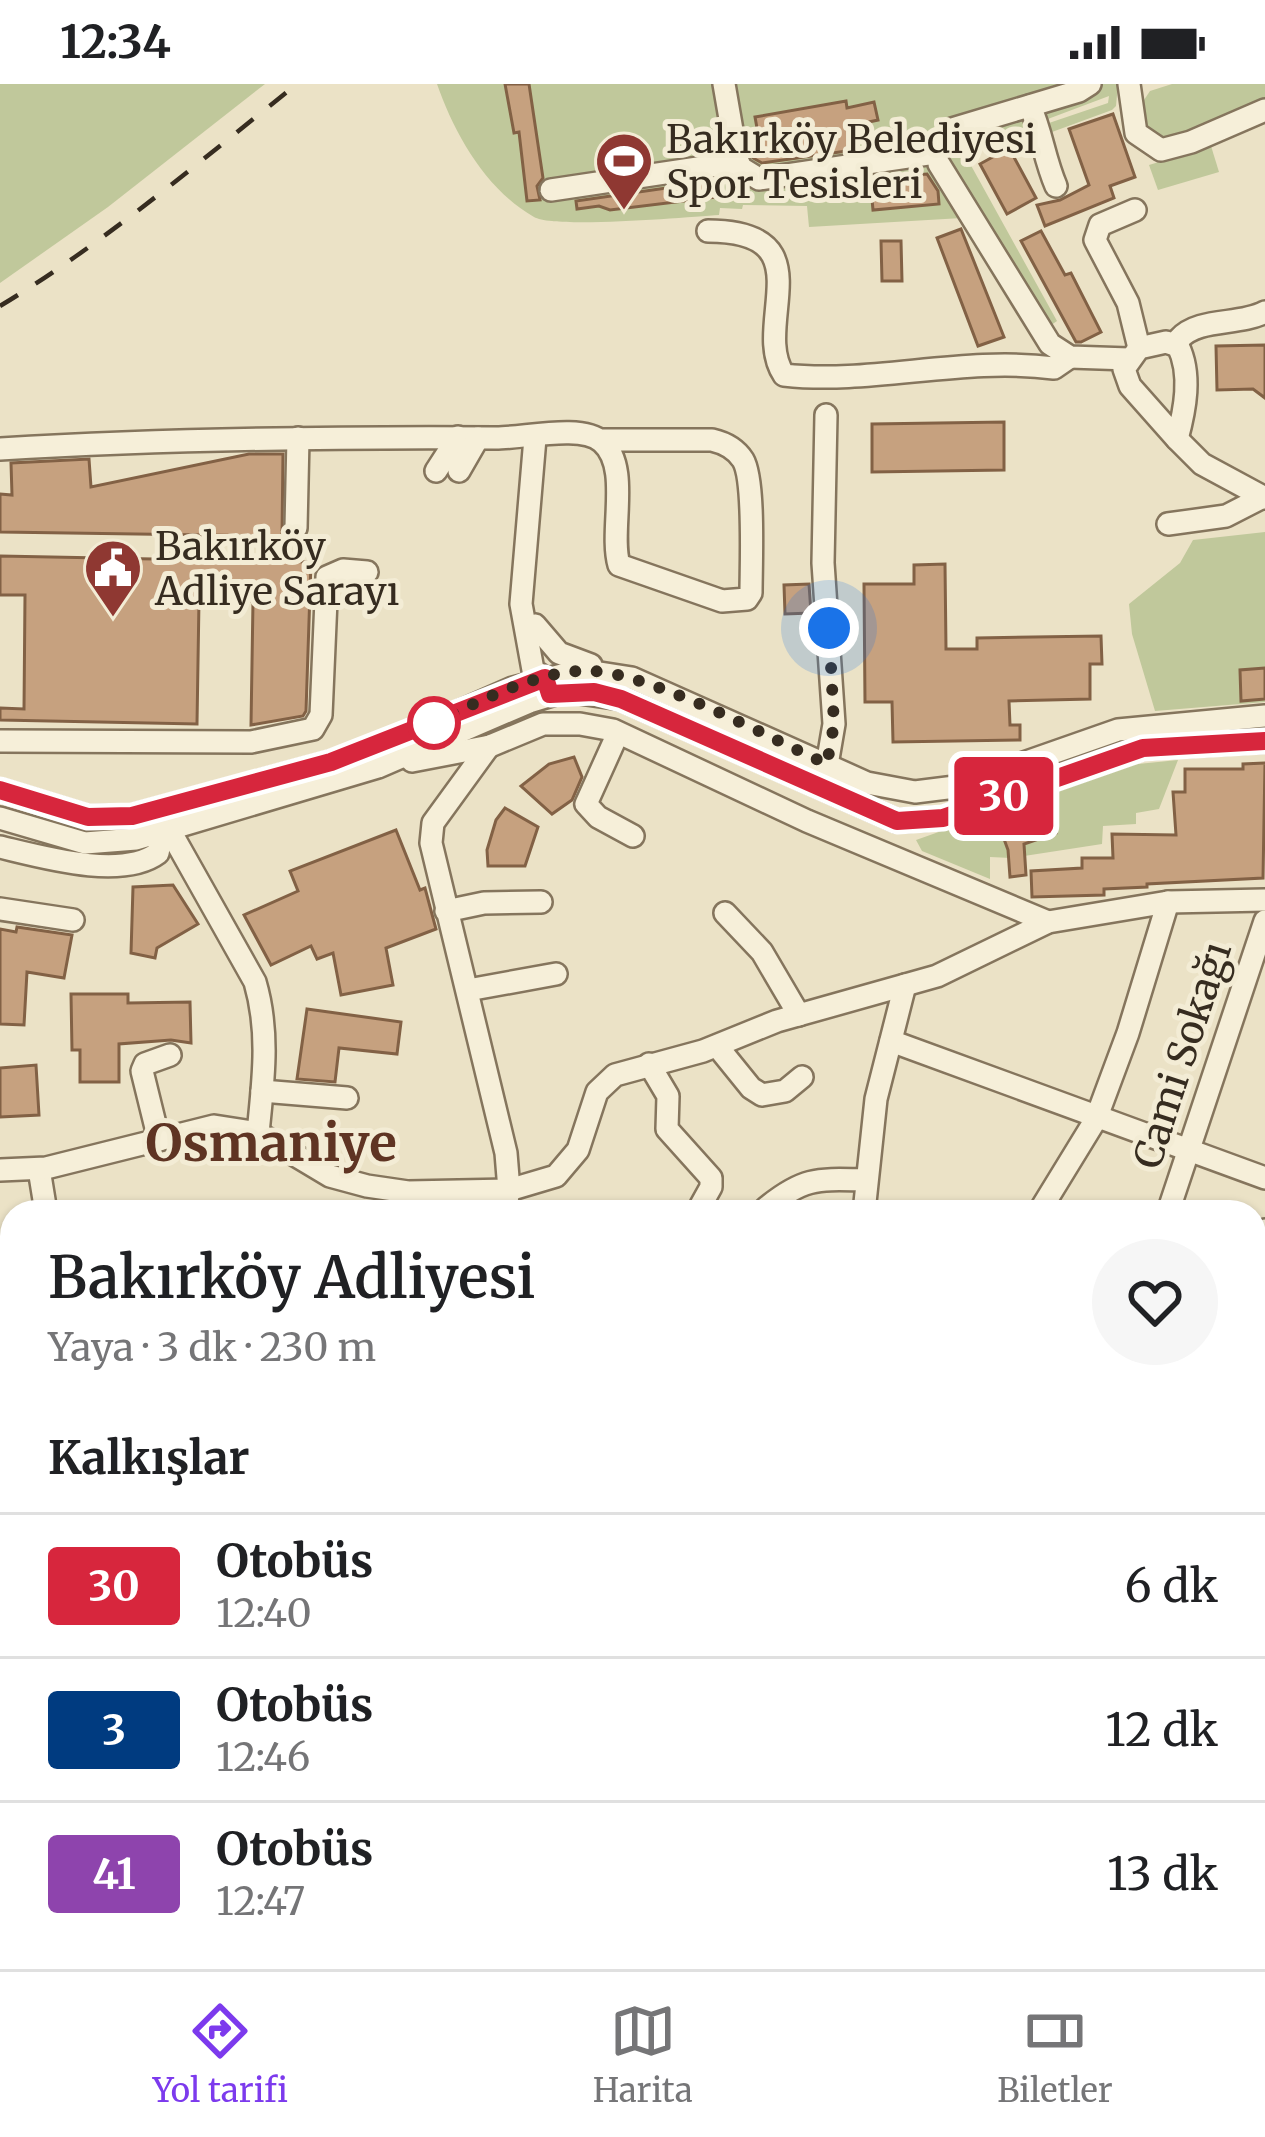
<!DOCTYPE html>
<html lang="tr">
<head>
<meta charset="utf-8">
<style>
	:root { --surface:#fff; --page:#f6f6f6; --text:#202124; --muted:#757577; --line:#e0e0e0; --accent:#7c3aed }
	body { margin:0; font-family:Merriweather,serif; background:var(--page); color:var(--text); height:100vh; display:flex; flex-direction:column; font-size:45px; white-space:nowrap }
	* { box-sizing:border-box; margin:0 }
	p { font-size:39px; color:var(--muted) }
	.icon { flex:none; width:66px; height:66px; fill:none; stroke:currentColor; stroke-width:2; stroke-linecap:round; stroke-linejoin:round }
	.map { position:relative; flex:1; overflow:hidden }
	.details { position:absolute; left:0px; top:1116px; width:1266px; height:771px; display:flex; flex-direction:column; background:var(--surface); border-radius:36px 36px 0 0; box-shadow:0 3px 9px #0004 }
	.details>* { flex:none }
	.badge { padding:0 24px; border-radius:9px; font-size:42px; line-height:78px }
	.you { position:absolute; width:60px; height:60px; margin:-30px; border:9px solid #fff; border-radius:50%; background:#1a73e8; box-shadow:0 0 0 18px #1a73e833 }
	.map>.badge { position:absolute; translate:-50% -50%; box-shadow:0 0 0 6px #fff }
	h2 { padding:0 48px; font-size:45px; line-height:108px }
	.round { display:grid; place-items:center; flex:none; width:126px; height:126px; border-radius:63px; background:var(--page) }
	.head { display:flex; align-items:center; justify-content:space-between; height:204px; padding:0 48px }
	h1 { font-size:57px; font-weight:600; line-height:90px }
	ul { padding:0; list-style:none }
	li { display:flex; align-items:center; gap:36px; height:144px; padding:0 48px; border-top:3px solid var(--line) }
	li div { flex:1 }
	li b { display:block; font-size:45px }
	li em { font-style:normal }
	li .badge { min-width:132px; font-weight:700; text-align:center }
	.status { display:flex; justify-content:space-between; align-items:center; height:84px; padding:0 60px; background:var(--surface); direction:ltr }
	.status svg { height:33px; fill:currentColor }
	.dock { display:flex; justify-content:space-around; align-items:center; height:168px; border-top:3px solid var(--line); background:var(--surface); font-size:33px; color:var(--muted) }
	.dock a { display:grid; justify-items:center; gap:6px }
	.dock .active { color:var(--accent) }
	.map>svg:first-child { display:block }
</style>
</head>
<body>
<div class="status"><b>12:34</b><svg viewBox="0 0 49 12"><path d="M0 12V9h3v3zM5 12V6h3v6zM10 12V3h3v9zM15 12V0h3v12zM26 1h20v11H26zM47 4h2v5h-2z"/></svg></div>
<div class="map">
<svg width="1265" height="1885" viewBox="0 0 1265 1885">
	<rect width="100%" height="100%" fill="#ebe2c6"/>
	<g fill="#c0c89b">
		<path d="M0 0H265L108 123 0 199Z"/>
		<path d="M437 0H1118L1116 22 1112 26 1052 48 1049 39 1108 19 1109 12 963 67 1057 237 1034 253 962 134 809 143 807 122 743 121 742 125 720 124 719 131C687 133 555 145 534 133 486 106 454 49 437 0Z"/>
		<path d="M1172 0H1265V21L1181 54 1162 57 1146 48 1140 22 1150 7Z"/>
		<path d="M1211 62 1219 88 1158 106 1149 81Z"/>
		<path d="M1265 448V618L1155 627 1132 550 1129 520 1180 479 1193 456Z"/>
		<path d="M1178 676 1159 725 1136 729V740L1103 742 1102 760 1011 774 990 773V795L922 767 916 756 1128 681Z"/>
	</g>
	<g fill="#c6a17f" stroke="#826145" stroke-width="3">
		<path d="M505 0H529L543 94 537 102 540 116 527 117 519 48 514 49Z"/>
		<path d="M846 17 847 24 874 18 878 36 850 42 854 66 762 79 753 74 754 56 759 55 755 33Z"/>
		<path d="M1113 30 1135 93 1110 102 1114 114 1045 142 1037 121 1060 116 1089 101 1069 45Z"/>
		<path d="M1009 64 1036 114 1007 130 980 80Z"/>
		<path d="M927 90 938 107 939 120 873 126 870 94Z"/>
		<path d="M715 97 717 113 610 126 599 122 577 125 576 117Z"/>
		<path d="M961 145 1004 253 978 262 937 154Z"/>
		<path d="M1041 147 1065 191 1071 189 1101 248 1081 258H1076L1021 157Z"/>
		<path d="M881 157H901L902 197H882Z"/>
		<path d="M1265 261V314L1253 305 1217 306 1216 262Z"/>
		<path d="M1004 338V386L872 388V340Z"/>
		<path d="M249 370H283L282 452 0 448V410L12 411 11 379 89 375 91 403Z"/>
		<path d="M0 472 311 478 306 627 303 632 251 641 253 517 199 516 197 640 0 636V624L24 625 25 511H0Z"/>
		<path d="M945 480 946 565H977V554L1101 552 1102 580H1090V615L1009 617 1010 641H1020V656L893 658 892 618H865L864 500H914V481Z"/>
		<path d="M809 500 811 529 785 530 784 501Z"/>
		<path d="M1265 584V615L1241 617 1240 586Z"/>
		<path d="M574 673 582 693 572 716 552 730 521 702 549 680Z"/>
		<path d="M1265 679 1263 794 1147 800V803L1104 805V811L1032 813 1031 787 1082 784V774H1113L1112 750 1176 751 1173 708H1185V685H1243V680Z"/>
		<path d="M505 724 538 743 525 782H488L487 766 496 736Z"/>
		<path d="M1048 727 1056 749 1024 760 1026 791 1010 793 1008 766 1000 744Z"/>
		<path d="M396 746 420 806 425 804 436 845 386 864 393 901 341 911 333 869 317 875 311 862 271 881 244 831 298 807 290 787Z"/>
		<path d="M173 801 198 840 157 864 155 874 131 869 133 803Z"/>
		<path d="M17 843 72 851 64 894 27 888 24 941 0 940V845L16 848Z"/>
		<path d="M71 910H128V919L190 918 191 959 171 956 119 960V998H80V966H72Z"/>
		<path d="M307 925 401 938 397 970 339 964 335 998 297 995Z"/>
		<path d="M36 981 39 1031 0 1033V984Z"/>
		<path d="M2 1454 12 1483V1542L6 1543 0 1527Z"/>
		<path d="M12 1725V1807L0 1792V1732Z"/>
	</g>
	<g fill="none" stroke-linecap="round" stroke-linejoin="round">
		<defs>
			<g id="minor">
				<path d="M724 0 737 75 741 84 759 95 928 70"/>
				<path d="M1129 0 1136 49 1161 66 1191 58 1265 26"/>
				<path d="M1030 22C1042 49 1044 74 1056 102"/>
				<path d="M942 57 952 45 1079 7 1090 0"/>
				<path d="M939 80 1050 260 1070 273 1129 275"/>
				<path d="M551 106 738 78"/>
				<path d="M1135 126 1100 141 1095 156 1128 219 1139 264"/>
				<path d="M708 147C828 147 750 241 784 291 872 301 962 272 1054 284L1070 273"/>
				<path d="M1166 258 1178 262C1192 290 1185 326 1177 355L1130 302 1124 285 1139 264Z"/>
				<path d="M1178 262 1179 255C1199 233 1239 242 1265 228"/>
				<path d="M826 331 823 479 834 640 827 681"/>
				<path d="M535 354 521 520 533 586 545 594"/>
				<path d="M1177 355 1202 380 1265 414"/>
				<path d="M0 365C165 355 330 353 496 354 525 354 582 340 602 358 631 383 609 446 619 481L722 517 747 515 751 509C751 481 755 396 743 376 736 365 725 359 712 356H601"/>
				<path d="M436 387 458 353"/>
				<path d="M459 387 478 354"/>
				<path d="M1168 440 1226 432 1263 413"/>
				<path d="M296 444 298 354"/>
				<path d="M535 541 559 569 591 581"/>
				<path d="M618 649 586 720 598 733 633 752"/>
				<path d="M0 657 251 658 313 645 321 631 327 493 343 486 367 488"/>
				<path d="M489 662 433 739 431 759 506 1069 509 1106 505 1128"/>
				<path d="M412 677 490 662 543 640H580L613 646 807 737 1048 838"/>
				<path d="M0 706 88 733 132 732 331 678 402 653 513 604 581 586 632 594 867 699 915 708 955 703 1118 646 1265 632"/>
				<path d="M0 734 85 759 136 755 378 683 529 618 565 607 621 615 897 737 943 734 1143 664 1265 657"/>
				<path d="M169 745 255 898C270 949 263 998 258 1049"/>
				<path d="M0 763C42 773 122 796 158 769L163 746"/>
				<path d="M0 825 73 836"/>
				<path d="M446 827 484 819 541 818"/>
				<path d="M725 829 762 868 799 931"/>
				<path d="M468 906 556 890"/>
				<path d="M891 957 1265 1094"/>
				<path d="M717 962 751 1004 762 1011 785 1007 802 993"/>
				<path d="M649 980 668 1012 667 1045 711 1094V1103L701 1121"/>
				<path d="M262 1007 347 1014"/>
				<path d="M159 1056 142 987 145 980 170 971"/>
				<path d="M39 1085 46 1128"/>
				<path d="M0 1086 46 1084 214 1042 258 1049 330 1092 367 1102 408 1108 509 1106 556 1092 578 1066 597 1008 615 991 703 967 777 937 937 892 1048 838 1168 818 1265 816"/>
				<path d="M766 1124C804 1093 818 1095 865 1096"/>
				<path d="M864 1128 876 1015 905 901"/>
				<path d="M1039 1128 1096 1035 1128 949 1168 818"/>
				<path d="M1168 1128 1265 837"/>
				<path d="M0 1166H12"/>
				<path d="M1254 1172 1265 1146"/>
				<path d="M0 1264 12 1262"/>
				<path d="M1254 1401 1265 1405"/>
				<path d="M1254 1448 1265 1426"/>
				<path d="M0 1559 12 1557"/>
				<path d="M1254 1566 1265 1559"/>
				<path d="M1254 1623 1265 1631"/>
				<path d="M0 1643 12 1681"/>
				<path d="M0 1816 12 1833"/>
				<path d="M40 1875 47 1885"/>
				<path d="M111 1875 117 1885"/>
				<path d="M970 1875 981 1885"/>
				<path d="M1242 1875 1265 1885"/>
				<path d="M243 1885 251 1875"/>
				<path d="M461 1885 463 1875"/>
				<path d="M573 1885 574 1875"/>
				<path d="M879 1885 886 1875"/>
			</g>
		</defs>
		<use href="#minor" stroke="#85755d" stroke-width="26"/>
		<use href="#minor" stroke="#f6efd9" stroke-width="21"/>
		<path stroke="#362c20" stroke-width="4.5" stroke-dasharray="21 21" stroke-linecap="butt" d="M0 222C106 158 200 77 297 0"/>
	</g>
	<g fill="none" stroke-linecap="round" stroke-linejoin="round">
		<defs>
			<path id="line" d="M0 706 88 733 132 732 331 678 545 594 550 610 594 608 621 615 897 737 943 734 1143 664 1265 657"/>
		</defs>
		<use href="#line" stroke="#fff" stroke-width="27"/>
		<use href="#line" stroke="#d7263d" stroke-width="18"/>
		<path stroke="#362c20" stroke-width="12" stroke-dasharray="0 21.6" d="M434 639C474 620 530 590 579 587 640 582 767 653 827 680L834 640 829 544"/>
	</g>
	<defs>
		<symbol id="stadium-pin" viewBox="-11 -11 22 30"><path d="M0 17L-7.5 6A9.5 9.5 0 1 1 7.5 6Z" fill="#8f3832" stroke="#f3ecd5"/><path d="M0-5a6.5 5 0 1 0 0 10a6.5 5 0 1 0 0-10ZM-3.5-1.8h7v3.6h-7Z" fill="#fff"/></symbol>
		<symbol id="civic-pin" viewBox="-11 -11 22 30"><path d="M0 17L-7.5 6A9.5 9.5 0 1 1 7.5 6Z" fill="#8f3832" stroke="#f3ecd5"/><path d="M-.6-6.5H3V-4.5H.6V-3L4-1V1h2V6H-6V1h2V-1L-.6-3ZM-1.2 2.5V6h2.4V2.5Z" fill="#fff"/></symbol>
	</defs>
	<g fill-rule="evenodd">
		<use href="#stadium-pin" x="591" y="44" width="66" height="90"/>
		<use href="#civic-pin" x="80" y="451" width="66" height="90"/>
	</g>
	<circle fill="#fff" stroke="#d7263d" stroke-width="6" cx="434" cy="639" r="24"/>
	<g text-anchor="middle" stroke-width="10" stroke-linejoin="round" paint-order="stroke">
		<g font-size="39" fill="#362c20" stroke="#f3ecd5" text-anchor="start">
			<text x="666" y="69">Bakırköy Belediyesi<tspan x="666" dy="45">Spor Tesisleri</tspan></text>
			<text x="155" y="476">Bakırköy<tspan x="155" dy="45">Adliye Sarayı</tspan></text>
		</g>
		<g font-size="39" fill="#362c20" stroke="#f3ecd5">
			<text transform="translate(1182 971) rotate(-72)" y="14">Cami Sokağı</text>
		</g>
		<g font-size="51" font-weight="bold" fill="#5f3423" stroke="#f3ecd5">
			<text x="271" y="1077">Osmaniye</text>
		</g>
	</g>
</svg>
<div class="you" style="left:829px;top:544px"></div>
<b class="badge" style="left:1004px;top:712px;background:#d7263d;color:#fff">30</b>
<section class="details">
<div class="head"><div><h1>Bakırköy Adliyesi</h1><p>Yaya · 3 dk · 230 m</p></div><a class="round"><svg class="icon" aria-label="heart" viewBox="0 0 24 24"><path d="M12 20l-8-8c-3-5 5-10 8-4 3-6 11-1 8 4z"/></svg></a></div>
<h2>Kalkışlar</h2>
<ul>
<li><span class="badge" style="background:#d7263d;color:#fff">30</span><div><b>Otobüs</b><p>12:40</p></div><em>6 dk</em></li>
<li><span class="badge" style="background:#003b80;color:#fff">3</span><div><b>Otobüs</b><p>12:46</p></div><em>12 dk</em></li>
<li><span class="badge" style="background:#8e44ad;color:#fff">41</span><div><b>Otobüs</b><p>12:47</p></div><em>13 dk</em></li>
</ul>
</section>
</div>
<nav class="dock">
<a class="active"><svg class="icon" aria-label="directions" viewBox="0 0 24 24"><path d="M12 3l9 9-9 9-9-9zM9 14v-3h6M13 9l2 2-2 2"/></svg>Yol tarifi</a>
<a><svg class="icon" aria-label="map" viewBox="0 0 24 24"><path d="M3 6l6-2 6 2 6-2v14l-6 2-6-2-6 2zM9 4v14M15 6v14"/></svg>Harita</a>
<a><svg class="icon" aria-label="tickets" viewBox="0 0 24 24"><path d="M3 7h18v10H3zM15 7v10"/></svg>Biletler</a>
</nav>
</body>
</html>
